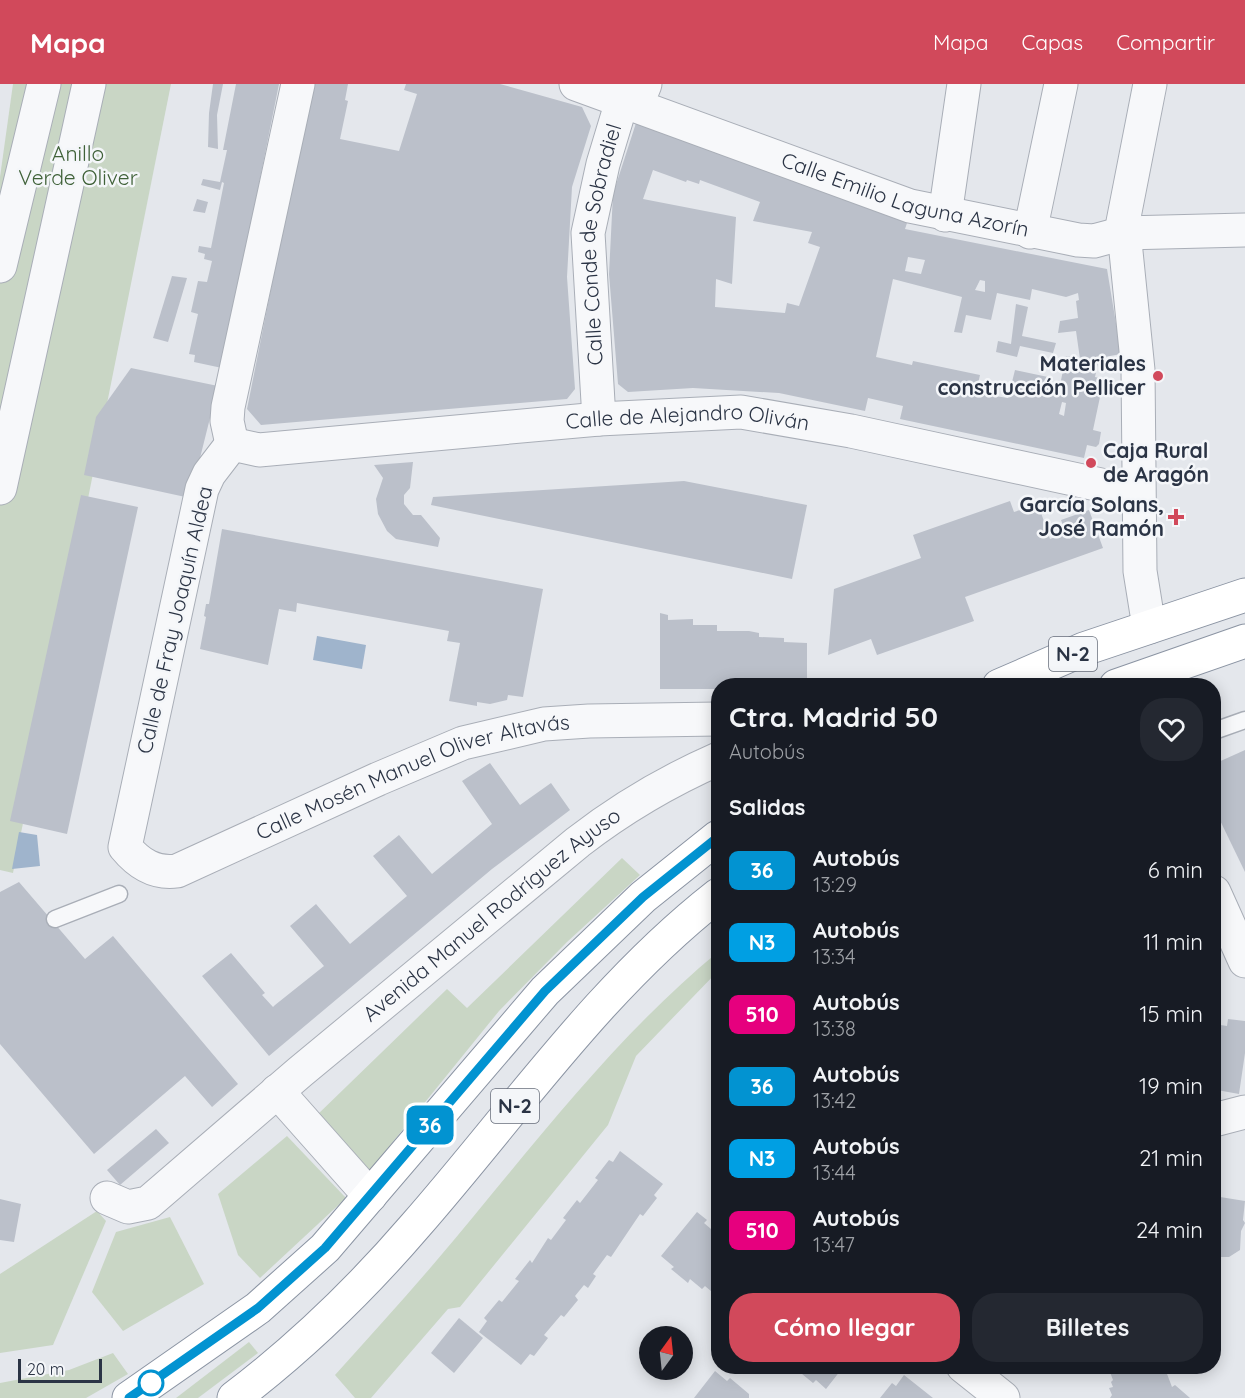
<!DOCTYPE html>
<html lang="es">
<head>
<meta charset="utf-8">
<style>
	:root { --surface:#171b24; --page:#242831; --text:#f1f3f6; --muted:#9ea1a6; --accent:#d1495b }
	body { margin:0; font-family:Quicksand,sans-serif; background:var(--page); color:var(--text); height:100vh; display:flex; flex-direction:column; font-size:22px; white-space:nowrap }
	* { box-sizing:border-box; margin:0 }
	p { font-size:20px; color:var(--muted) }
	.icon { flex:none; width:33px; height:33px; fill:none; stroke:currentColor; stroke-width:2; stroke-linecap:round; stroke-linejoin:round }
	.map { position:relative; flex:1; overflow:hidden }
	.sheet { position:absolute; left:711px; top:594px; width:510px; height:696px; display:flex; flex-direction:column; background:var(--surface); border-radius:24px; box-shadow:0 3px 15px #0003 }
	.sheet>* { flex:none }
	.badge { padding:0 12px; border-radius:9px; font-size:21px; line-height:39px }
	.needle { width:39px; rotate:15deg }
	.fabs { position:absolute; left:639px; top:1242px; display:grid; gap:12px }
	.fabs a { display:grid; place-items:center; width:54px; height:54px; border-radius:50%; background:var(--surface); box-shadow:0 3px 15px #0003; font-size:30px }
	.scale { position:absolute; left:18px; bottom:15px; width:84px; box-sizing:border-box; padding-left:6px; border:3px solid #2b3445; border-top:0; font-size:16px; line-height:21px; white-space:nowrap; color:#2b3445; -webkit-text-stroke:4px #f4f6f9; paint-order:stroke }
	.map>.badge { position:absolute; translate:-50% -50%; box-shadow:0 0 0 3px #fff }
	h2 { padding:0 18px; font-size:22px; line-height:54px }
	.round { display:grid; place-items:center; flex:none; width:63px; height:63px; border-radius:24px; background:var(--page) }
	.headline { display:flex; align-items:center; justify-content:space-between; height:102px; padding:0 18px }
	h1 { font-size:28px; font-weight:700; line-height:45px }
	.button { display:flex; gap:12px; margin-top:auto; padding:12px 18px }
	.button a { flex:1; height:69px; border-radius:24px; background:var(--accent); color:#fff; font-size:24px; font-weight:700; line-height:69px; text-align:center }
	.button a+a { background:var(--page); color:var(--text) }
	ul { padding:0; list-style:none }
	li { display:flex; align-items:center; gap:18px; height:72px; padding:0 18px }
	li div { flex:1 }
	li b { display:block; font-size:22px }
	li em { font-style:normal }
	li .badge { min-width:66px; font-weight:700; text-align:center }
	header { display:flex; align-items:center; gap:36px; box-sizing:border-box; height:84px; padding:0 30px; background:var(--accent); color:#fff }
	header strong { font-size:28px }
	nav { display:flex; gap:33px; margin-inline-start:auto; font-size:21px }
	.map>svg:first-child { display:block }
</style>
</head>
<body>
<header>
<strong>Mapa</strong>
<nav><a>Mapa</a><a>Capas</a><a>Compartir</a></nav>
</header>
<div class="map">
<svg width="1245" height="1314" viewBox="0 0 1245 1314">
	<rect width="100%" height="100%" fill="#e4e7ec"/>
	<g fill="#c9d6c5">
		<path d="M13 0H171L13 789 0 786V93Z"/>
		<path d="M622 774 640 791 567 858 499 927 366 1091 314 1034 447 905 467 924Z"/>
		<path d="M718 868V887L636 972 608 1041 460 1223 448 1225 371 1314H355L335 1291C369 1253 404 1215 437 1176 527 1070 610 957 718 868Z"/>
		<path d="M287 1052 346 1114 260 1194 238 1171 218 1110Z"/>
		<path d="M97 1127 106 1137 53 1261 0 1269V1190Z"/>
		<path d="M170 1133 204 1200 123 1247 92 1208 116 1148Z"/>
		<path d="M249 1258 258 1269 198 1314H176Z"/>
		<path d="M113 1269 128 1290 86 1314H0V1299L69 1286Z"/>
	</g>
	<g fill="#9fb4cc">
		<path d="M317 552 366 561 362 585 313 576Z"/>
		<path d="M19 748 37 751 40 782 12 785Z"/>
	</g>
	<g fill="#bbc0ca" fill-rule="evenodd">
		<path d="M213 0H223L217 31 218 65 208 63 209 29Z"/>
		<path d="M236 0H279L222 284 194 278 195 271 189 270 198 230 191 228 198 197 207 198 212 177 204 175 205 170 198 168 199 162 211 164 224 99 222 98 220 106 201 101 203 95 220 98 227 66H223Z"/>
		<path d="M312 0H348L345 16 348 17 340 55 399 67 417 10 404 6 406 0H500L582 23 591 42 572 103 567 193 575 305 567 315 261 341 247 325Z"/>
		<path d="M636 39 907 139 905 145 1107 185 1121 270 1099 274 1095 293 1099 294 1100 313 1093 346 1101 348 1099 360 1096 363 1087 361 1084 374 900 335 903 322 868 314 865 327 779 309 693 304 628 308 618 300 609 190 613 110ZM653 86 686 98 687 96 699 100 700 96 760 118 753 137 812 148 808 159 820 163 799 222 787 219 785 229 715 223 716 195 732 200 736 133 643 115ZM908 173 925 176 921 190 905 187ZM893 195 962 213 954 248 962 249 966 231 991 236 997 209 1030 216 1032 205 1066 213 1078 209 1079 216 1076 217 1078 234 1060 237 1058 249 1076 247 1080 275 1066 272 1060 301 1047 298 1048 293 1015 286 1008 314 976 309 980 291 913 277 912 281 876 273ZM980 196 985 197V208L975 206ZM1062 318 1066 319 1064 332 1059 330Z"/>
		<path d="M197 115 208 118 205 129 193 127Z"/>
		<path d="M172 192 187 194 168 258 153 254Z"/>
		<path d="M1016 220 1028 223 1022 252 1056 259 1053 269 1020 262 1017 273 996 268 998 257 1011 260Z"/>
		<path d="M131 284 218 302 190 414 84 391 96 333Z"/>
		<path d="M413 378 410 404 404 411V420L413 431H421L440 454 438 463 396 455 387 447 378 430 376 415 383 394 374 381Z"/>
		<path d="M684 397 807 421 792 495 431 421 433 413Z"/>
		<path d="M81 411 138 423 67 750 10 737Z"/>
		<path d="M1010 417 1014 428 1038 420 1050 455 1066 449 1061 436 1089 426 1103 464 965 513 974 537 877 571 871 555 828 571 834 505 921 474 913 451Z"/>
		<path d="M222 445 543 505 523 613 508 611 507 616 490 620 477 618V622L449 617 460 559 447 557 449 547 297 519 296 528 279 525 268 581 200 565 206 533 204 532 206 520H209Z"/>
		<path d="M660 529 668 531V536L693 535V541H717V547H749L759 549V553L784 554V558L807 559V602H718V605H660Z"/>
		<path d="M1245 666V788L1214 724V680Z"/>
		<path d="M490 679 520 721 551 699 570 726 492 785 269 972 202 892 231 869 265 909 262 911 273 923 275 921 324 882 290 842 316 820 350 860 407 812 373 772 399 751 432 790 492 740 462 697Z"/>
		<path d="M19 798 85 875 113 852 238 1000 212 1023 185 992 94 1070 0 960V808Z"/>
		<path d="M1228 935 1245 937V969L1239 1010 1217 1006 1218 1003 1214 1002V940L1227 942Z"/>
		<path d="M156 1045 169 1059 120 1101 107 1086Z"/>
		<path d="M620 1067 663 1100 654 1111 657 1114 643 1132 640 1130 611 1173 607 1171 593 1190 596 1192 588 1204 584 1201 575 1212 578 1216 564 1233 561 1231 544 1251 548 1254 534 1272 530 1270 521 1281 479 1248 487 1237 484 1234 499 1216 502 1218 519 1197 515 1195 530 1176 532 1179 548 1154 551 1156 566 1136 563 1134 577 1116 580 1119 598 1096 595 1094 609 1076 613 1078Z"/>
		<path d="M1214 1112 1245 1117 1243 1136 1245 1139 1241 1147 1240 1166 1229 1173H1219L1218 1178 1214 1177Z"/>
		<path d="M0 1115 21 1120 14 1158 0 1156Z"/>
		<path d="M697 1128 707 1136 704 1139 718 1151V1213L705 1202 702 1205 690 1195 688 1199 671 1185 674 1183 661 1172Z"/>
		<path d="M459 1234 483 1254 454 1289 431 1269Z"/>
		<path d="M799 1282H844L826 1305 816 1296 813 1299 796 1285Z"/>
		<path d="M1164 1282 1172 1303 1175 1301 1190 1314H1110L1112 1311 1109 1304 1113 1303 1111 1298 1113 1296 1108 1283Z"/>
		<path d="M715 1287 727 1297 730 1294 749 1310V1314H694Z"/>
		<path d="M904 1291 933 1314H880L892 1299 896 1302Z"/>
	</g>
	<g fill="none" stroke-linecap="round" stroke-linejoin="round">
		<defs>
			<g id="lane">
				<path d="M1214 647 1245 636"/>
				<path d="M55 835 119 810"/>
			</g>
			<g id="street">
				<path id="s1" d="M576 0 910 122 1078 156 1094 157 1124 149 1245 146"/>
				<path d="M945 131 964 0"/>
				<path d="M1030 148 1061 0"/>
				<path d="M0 182 44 0"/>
				<path id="s2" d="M599 335 588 149 603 80 622 17 643 5 645 0"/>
				<path id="s3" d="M232 360 209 390 202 405 125 763C139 780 155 790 177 787L378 695 463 659 544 640 589 637 718 635"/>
				<path id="s4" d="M232 360 259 366 599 335 741 328 851 347 1138 409"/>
				<path d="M232 360 227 337 228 323 298 0"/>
				<path d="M0 404 89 0"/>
				<path d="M1149 543 1140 487 1138 286 1123 138 1150 0"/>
				<path d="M1214 808 1245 877"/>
				<path d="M277 1007 370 1112"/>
				<path d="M1214 1036 1245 1028"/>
				<path id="s5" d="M107 1114 128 1123 148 1119 300 988 578 758C622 724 668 697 718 675"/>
				<path d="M963 1282 1003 1314"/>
			</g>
			<g id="highway">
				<path d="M999 602 1084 565 1245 511"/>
				<path d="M1116 602 1245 557"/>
				<path d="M129 1314 258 1224 325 1164 545 907 643 813 718 753"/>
				<path d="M234 1314C301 1263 360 1206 415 1142 514 1029 599 904 718 811"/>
			</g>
		</defs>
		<use href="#lane" stroke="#a9aeb7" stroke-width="19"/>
		<use href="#street" stroke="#a9aeb7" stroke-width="35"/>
		<use href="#highway" stroke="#8b94a3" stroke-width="35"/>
		<use href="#lane" stroke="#f7f8fa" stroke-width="16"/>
		<use href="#street" stroke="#f7f8fa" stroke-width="33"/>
		<use href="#highway" stroke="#fff" stroke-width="33"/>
	</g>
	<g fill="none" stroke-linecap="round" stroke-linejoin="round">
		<defs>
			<path id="line" d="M129 1314 258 1224 325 1164 545 907 643 813 718 753"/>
		</defs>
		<use href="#line" stroke="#fff" stroke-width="14"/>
		<use href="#line" stroke="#0293d1" stroke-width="9"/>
	</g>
	<g fill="#d1495b" stroke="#f4f6f9" stroke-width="2">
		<circle cx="1158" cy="292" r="6"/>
		<circle cx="1091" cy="379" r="6"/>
		<path d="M1173 424h6v6h6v6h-6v6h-6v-6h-6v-6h6z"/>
	</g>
	<circle fill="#fff" stroke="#0293d1" stroke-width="3" cx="151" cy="1299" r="12"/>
	<g text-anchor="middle" stroke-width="5" stroke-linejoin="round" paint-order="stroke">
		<g fill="#f4f6f9" stroke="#676e7b" stroke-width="1.5">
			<rect x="1049" y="553" width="48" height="34" rx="4.5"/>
			<rect x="491" y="1005" width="48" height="34" rx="4.5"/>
		</g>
		<g font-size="20" font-weight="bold" fill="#2b3445">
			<text x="1073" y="577">N-2</text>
			<text x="515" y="1029">N-2</text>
		</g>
		<g font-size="21" fill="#3f6138" stroke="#f4f6f9">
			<text x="78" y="77">Anillo<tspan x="78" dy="24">Verde Oliver</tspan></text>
		</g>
		<g font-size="21" fill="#2b3445" stroke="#f4f6f9">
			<text dy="7" stroke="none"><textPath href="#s1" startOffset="348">Calle Emilio Laguna Azorín</textPath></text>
			<text dy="7" stroke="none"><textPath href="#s2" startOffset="176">Calle Conde de Sobradiel</textPath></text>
			<text dy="7" stroke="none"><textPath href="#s4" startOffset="458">Calle de Alejandro Oliván</textPath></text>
			<text transform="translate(175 536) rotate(-77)" y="7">Calle de Fray Joaquín Aldea</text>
			<text dy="7" stroke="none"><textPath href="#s3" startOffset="736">Calle Mosén Manuel Oliver Altavás</textPath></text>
			<text dy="7" stroke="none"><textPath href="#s5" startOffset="492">Avenida Manuel Rodríguez Ayuso</textPath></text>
		</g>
		<g font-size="21" font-weight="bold" fill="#2b3445" stroke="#f4f6f9" text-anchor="end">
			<text x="1146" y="287">Materiales<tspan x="1146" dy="24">construcción Pellicer</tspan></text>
			<text x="1103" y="374" text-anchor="start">Caja Rural<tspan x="1103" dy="24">de Aragón</tspan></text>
			<text x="1164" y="428">García Solans,<tspan x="1164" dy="24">José Ramón</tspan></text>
		</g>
	</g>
</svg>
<div class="fabs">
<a><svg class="needle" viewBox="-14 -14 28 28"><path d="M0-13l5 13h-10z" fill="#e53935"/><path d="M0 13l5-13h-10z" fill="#9ea1a6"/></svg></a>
</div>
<div class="scale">20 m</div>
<b class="badge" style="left:430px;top:1041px;background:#0293d1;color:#fff">36</b>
<section class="sheet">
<div class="headline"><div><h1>Ctra. Madrid 50</h1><p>Autobús</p></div><a class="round"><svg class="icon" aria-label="heart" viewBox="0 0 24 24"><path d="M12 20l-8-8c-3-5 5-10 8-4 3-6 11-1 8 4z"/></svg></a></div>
<h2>Salidas</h2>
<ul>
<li><span class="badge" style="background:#0293d1;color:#fff">36</span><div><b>Autobús</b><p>13:29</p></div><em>6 min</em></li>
<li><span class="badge" style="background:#009fe3;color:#fff">N3</span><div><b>Autobús</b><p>13:34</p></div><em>11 min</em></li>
<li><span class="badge" style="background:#e6007e;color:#fff">510</span><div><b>Autobús</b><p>13:38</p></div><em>15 min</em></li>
<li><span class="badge" style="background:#0293d1;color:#fff">36</span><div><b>Autobús</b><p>13:42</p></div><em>19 min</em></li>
<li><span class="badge" style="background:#009fe3;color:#fff">N3</span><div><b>Autobús</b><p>13:44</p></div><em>21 min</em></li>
<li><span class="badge" style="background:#e6007e;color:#fff">510</span><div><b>Autobús</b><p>13:47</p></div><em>24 min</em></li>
</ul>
<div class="button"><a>Cómo llegar</a><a>Billetes</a></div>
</section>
</div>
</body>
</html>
